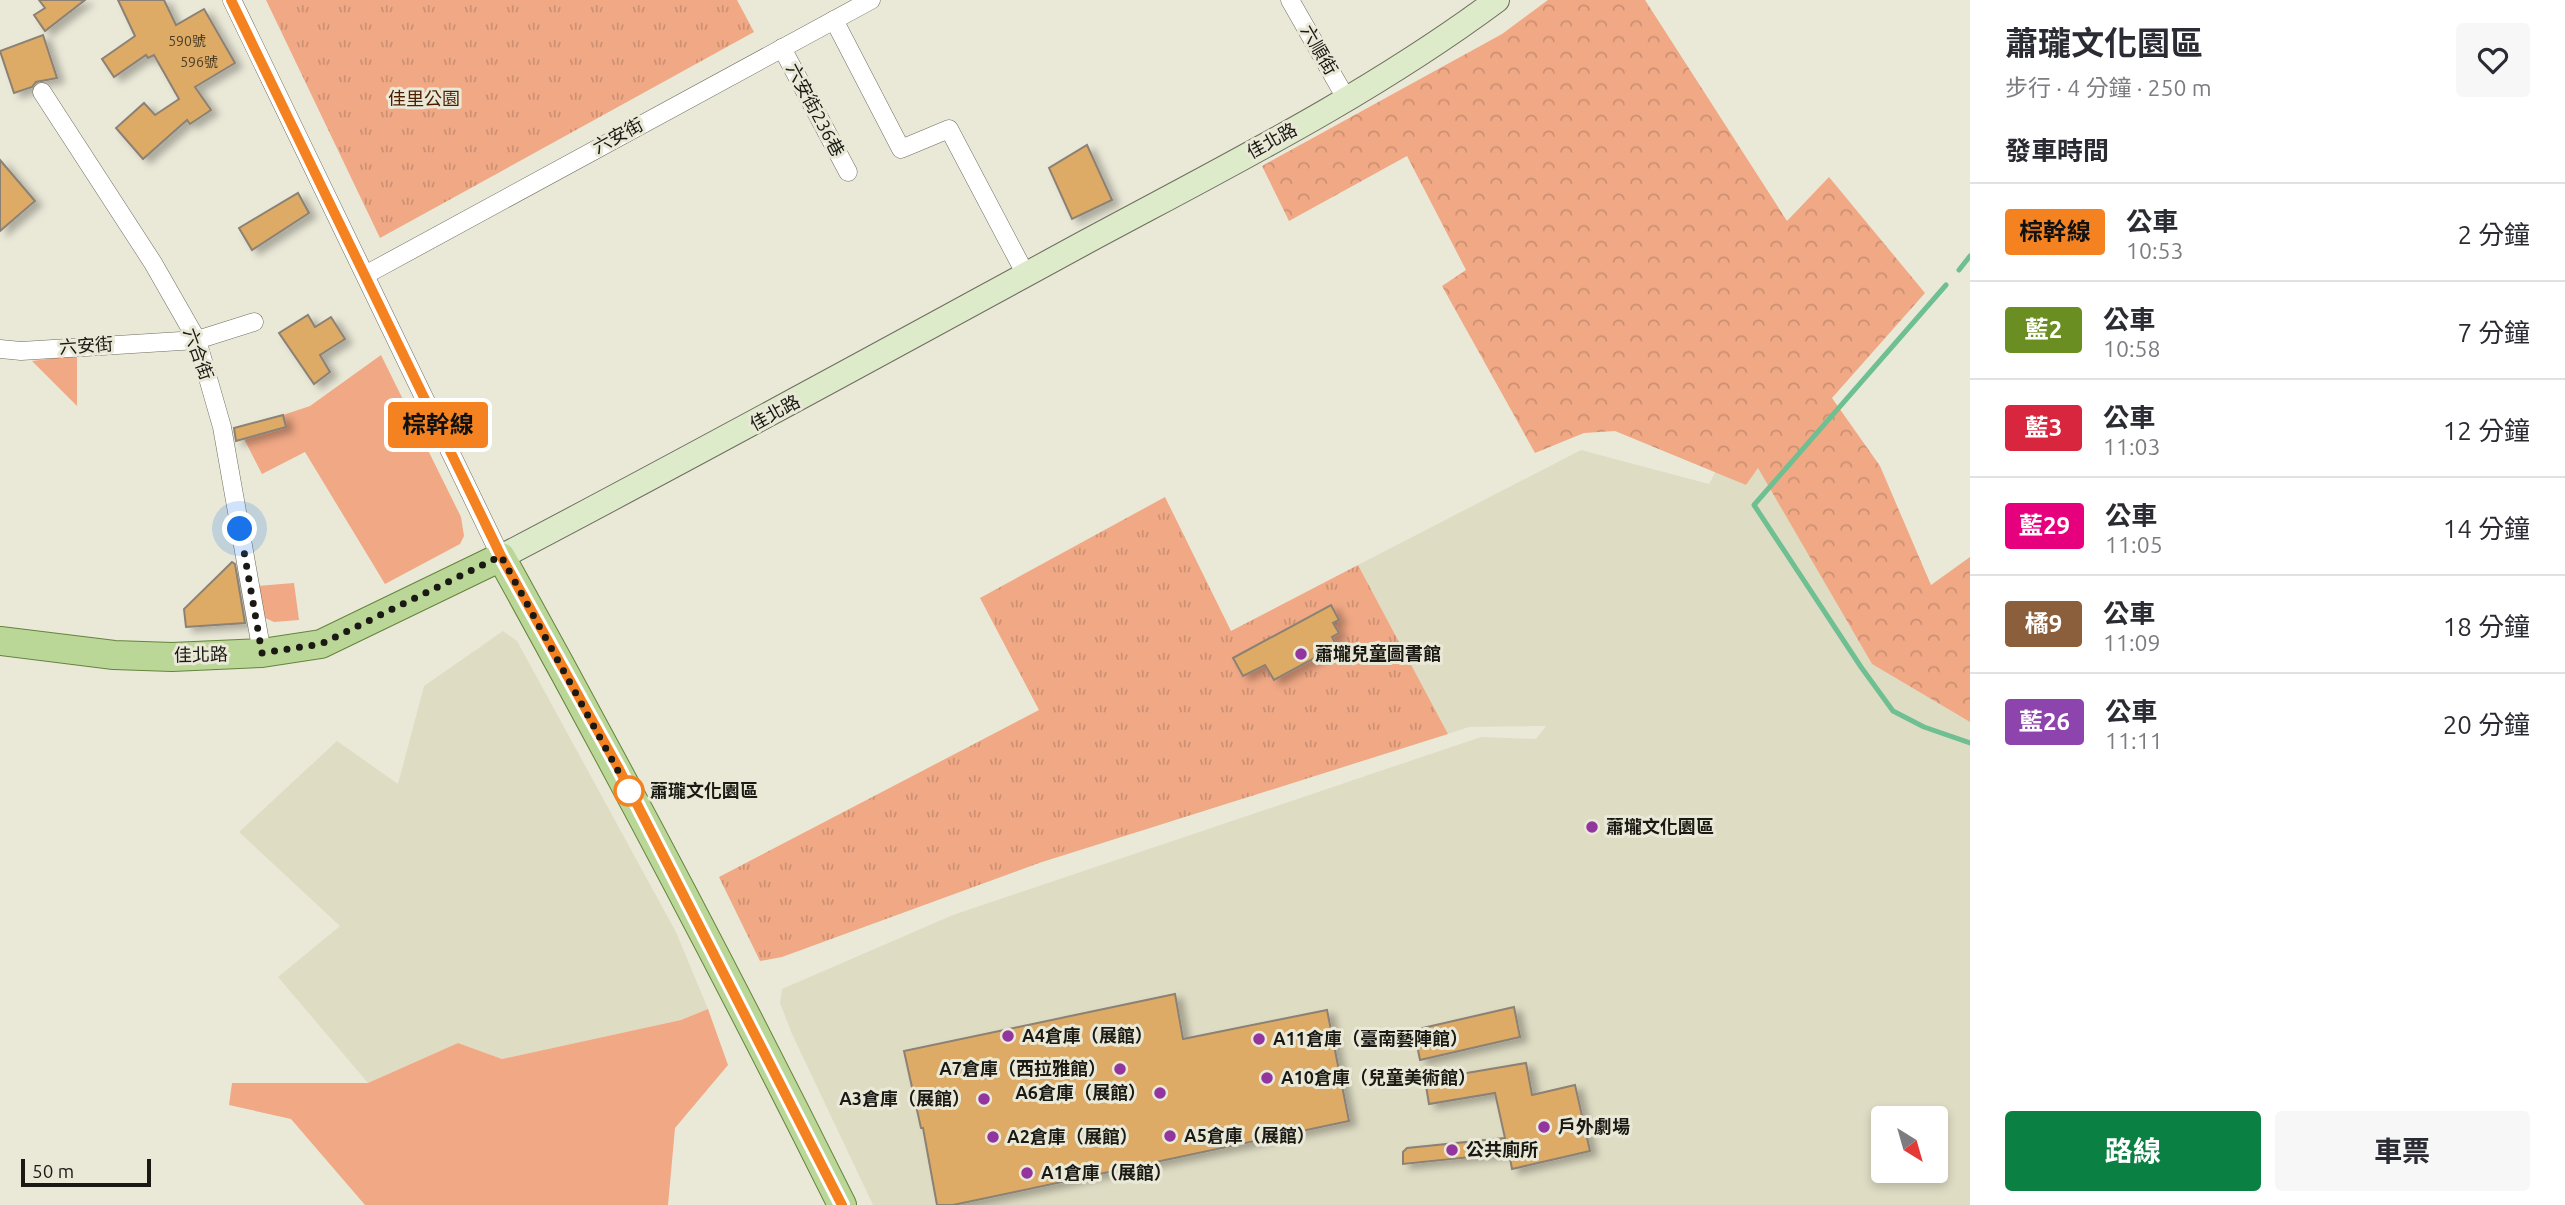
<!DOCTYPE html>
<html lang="zh-TW">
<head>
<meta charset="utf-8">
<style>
	:root { --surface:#fff; --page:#f7f7f7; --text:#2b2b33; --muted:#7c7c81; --line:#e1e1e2; --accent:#0b8043 }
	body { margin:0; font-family:Ubuntu,"Noto Sans TC",sans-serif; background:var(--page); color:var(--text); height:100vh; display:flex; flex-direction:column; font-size:26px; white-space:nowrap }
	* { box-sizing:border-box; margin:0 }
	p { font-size:23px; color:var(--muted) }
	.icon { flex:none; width:38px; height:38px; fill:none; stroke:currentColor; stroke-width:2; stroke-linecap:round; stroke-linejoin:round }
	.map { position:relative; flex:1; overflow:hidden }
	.side { display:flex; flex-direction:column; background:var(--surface); width:595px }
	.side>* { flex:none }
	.badge { padding:0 14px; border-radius:5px; font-size:24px; line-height:46px }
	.needle { width:46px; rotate:143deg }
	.tools { position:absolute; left:1871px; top:1106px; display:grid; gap:14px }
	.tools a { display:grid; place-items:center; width:77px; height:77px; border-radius:7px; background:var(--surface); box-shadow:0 4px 10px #0003; font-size:35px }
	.scale { position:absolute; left:21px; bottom:18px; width:130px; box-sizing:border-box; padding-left:7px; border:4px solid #1a1913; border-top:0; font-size:19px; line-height:24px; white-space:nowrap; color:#1a1913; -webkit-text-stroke:5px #eae9d8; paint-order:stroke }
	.you { position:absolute; width:35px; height:35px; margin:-18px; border:5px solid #fff; border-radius:50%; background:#1a73e8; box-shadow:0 0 0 10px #1a73e833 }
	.map>.badge { position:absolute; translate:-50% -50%; box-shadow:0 0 0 4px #fff }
	h2 { padding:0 35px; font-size:26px; line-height:63px }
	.round { display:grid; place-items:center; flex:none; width:74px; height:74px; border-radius:7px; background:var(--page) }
	.headline { display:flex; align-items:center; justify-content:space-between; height:119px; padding:0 35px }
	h1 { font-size:33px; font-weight:700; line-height:52px }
	.action { display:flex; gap:14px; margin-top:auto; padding:14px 35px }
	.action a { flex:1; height:80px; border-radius:7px; background:var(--accent); color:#fff; font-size:28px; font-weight:700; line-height:80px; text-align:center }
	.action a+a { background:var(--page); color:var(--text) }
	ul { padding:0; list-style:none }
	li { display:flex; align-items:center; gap:21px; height:98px; padding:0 35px; border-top:2px solid var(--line) }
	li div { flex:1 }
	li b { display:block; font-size:26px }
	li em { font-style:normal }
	li .badge { min-width:77px; font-weight:700; text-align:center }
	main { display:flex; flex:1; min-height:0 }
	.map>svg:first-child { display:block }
</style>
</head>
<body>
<main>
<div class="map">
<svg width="1970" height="1205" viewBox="0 0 1970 1205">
	<defs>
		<pattern id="forest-crowns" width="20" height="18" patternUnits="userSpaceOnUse" patternTransform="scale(1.75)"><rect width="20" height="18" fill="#f0a885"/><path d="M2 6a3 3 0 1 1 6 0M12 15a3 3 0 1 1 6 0" fill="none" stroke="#cd9072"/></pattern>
		<pattern id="park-tufts" width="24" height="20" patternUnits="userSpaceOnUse" patternTransform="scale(1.75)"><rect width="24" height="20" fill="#f0a885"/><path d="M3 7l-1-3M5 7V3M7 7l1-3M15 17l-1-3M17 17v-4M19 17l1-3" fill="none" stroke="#cd9072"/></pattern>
		<filter id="shadow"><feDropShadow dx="7" dy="4.5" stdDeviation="3.5" flood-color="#0004"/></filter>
	</defs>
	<rect width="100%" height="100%" fill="#eae9d8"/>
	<g fill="#dfdcc4" fill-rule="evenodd">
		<path d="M1581 450 1709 484 1716 471 1746 485 1758 467 1872 664 1970 722V1205H873L792 1034 780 1003 782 989 953 915 1481 737 1536 739 1546 726 1469 727 1448 734 1358 565ZM1883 1118H1936V1171H1883Z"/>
		<path d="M503 631 517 641 676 932 708 1009 681 1020 502 1059 458 1043 368 1083 278 977 340 926 239 832 337 741 398 784 424 686Z"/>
	</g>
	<g fill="#f0a885">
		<path d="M77 355V406L32 361Z"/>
		<path d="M381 355 461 517 464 536 460 544 385 584 305 452 262 474 244 439 286 427 283 415 310 406Z"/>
		<path d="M294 583 299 620 274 622 261 616 257 586Z"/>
		<path d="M708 1009 728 1065 675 1128 668 1205H365L291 1119 229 1105 232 1083H368L458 1043 502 1059 681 1020Z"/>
	</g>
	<path fill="url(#forest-crowns)" d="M1548 0H1645L1787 221 1829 177 1925 293 1832 398 1880 466 1931 585 1970 557V722L1872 664 1758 468 1746 485 1615 431 1584 433 1535 453 1442 286 1466 270 1407 156 1289 221 1262 166 1502 34Z"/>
	<g fill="url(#park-tufts)">
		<path d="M266 0H737L754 32 380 238Z"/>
		<path d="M1165 497 1231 631 1358 565 1448 734 1039 863 782 957 760 961 719 877 1039 710 980 598Z"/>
	</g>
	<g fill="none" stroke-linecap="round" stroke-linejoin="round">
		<g stroke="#6ebf91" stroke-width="5">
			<path d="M1959 270 1970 256"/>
			<path d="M1946 285 1754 505 1861 667 1893 711 1924 727 1970 743"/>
		</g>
	</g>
	<g fill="#ddab65" stroke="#8b8174" stroke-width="2" filter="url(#shadow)">
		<path d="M39 0H85L45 31 34 15 45 8Z"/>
		<path d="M118 0H164L176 25 204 9 235 63 195 87 211 110 190 124 187 120 143 159 116 128 144 103 155 115 179 99 154 55 148 58 146 55 114 77 102 59 135 36Z"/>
		<path d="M43 35 57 78 36 82 32 87 14 93 0 51Z"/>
		<path d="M1087 145 1112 200 1072 219 1049 168Z"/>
		<path d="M0 160 35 201 0 231Z"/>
		<path d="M298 193 309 213 252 250 239 228Z"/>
		<path d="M308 315 315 327 331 317 345 339 320 355 330 372 314 384 279 333Z"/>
		<path d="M283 415 286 427 236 441 234 428Z"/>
		<path d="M232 562 235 564 245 623 186 627 184 609Z"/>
		<path d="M1331 605 1339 620 1333 623 1339 633 1332 637 1337 646 1274 680 1265 665 1243 676 1233 658Z"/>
		<path d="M1175 994 1183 1039 1327 1010 1349 1121 953 1205H937L923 1128H921L904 1051Z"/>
		<path d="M1514 1007 1520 1037 1420 1060 1414 1030Z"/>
		<path d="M1526 1063 1532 1095 1575 1085 1590 1151 1512 1169 1509 1153 1403 1164V1152L1407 1148 1505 1138 1495 1093 1429 1104 1425 1080Z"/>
	</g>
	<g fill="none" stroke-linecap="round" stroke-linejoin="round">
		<defs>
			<g id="street">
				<path d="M232 0 501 557"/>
				<path d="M1290 0 1347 100"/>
				<path d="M834 20 901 149 949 129 1026 275"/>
				<path d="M782 48 848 172"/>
				<path d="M42 92 153 263 197 340 222 427 262 653"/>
				<path d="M367 274 871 0"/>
				<path d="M0 349 21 351 197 340 254 322"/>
			</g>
			<path id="secondary" d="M501 557C696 455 889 349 1082 244 1223 168 1368 96 1497 0"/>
			<path id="primary" d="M0 641 114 655 172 657 262 653 321 644 501 557C619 770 733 986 842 1205"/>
		</defs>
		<use href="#street" stroke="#6e6d5e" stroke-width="19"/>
		<use href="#secondary" stroke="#6e6d5e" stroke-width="26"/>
		<use href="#primary" stroke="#65833d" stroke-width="30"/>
		<use href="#street" stroke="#fff" stroke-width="18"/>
		<use href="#secondary" stroke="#ddebcb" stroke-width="24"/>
		<use href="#primary" stroke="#bbd798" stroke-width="28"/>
	</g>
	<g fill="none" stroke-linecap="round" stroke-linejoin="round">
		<defs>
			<path id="line" d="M231 0 501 556 619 769 842 1205"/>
		</defs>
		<use href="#line" stroke="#fff" stroke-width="16"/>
		<use href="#line" stroke="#f58220" stroke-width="10"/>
		<path stroke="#1a1913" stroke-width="7" stroke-dasharray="0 12.6" d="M240 529 262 653 321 644 501 556 629 791"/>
	</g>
	<g fill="#93359e" stroke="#eae9d8" stroke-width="2.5">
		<circle cx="1301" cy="654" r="7"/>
		<circle cx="1592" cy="827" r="7"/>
		<circle cx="1008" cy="1036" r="7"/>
		<circle cx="1259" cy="1039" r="7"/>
		<circle cx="1120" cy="1069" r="7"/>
		<circle cx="1267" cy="1078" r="7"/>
		<circle cx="1160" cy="1093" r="7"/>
		<circle cx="984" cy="1099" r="7"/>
		<circle cx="1544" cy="1127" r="7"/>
		<circle cx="1170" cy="1136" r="7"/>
		<circle cx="993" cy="1137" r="7"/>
		<circle cx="1452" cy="1150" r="7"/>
		<circle cx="1027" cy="1173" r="7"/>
	</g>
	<circle fill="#fff" stroke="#f58220" stroke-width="3.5" cx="629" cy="791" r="14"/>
	<g text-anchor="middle" stroke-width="6" stroke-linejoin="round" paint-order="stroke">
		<g font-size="14" fill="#4b3e28">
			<text x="187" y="46">590號</text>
			<text x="199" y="67">596號</text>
		</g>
		<g font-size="18" fill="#1a1913" stroke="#eae9d8">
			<text transform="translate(1319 50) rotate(60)" y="6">六順街</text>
			<text transform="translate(815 110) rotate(62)" y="6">六安街236巷</text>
			<text transform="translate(618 136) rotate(-28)" y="6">六安街</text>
			<text transform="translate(1272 141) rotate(-29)" y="6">佳北路</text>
			<text transform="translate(86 346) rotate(-4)" y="6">六安街</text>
			<text transform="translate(198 354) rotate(70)" y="6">六合街</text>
			<text transform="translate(775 413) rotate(-29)" y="6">佳北路</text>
			<text transform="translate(201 655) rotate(-1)" y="6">佳北路</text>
		</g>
		<g font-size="18" fill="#4c1d01" stroke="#eae9d8">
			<text x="424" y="105">佳里公園</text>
		</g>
		<g font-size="18" font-weight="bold" fill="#1a1913" stroke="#eae9d8" text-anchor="start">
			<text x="1315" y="660">蕭壠兒童圖書館</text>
			<text x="1606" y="833">蕭壠文化園區</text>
			<text x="1022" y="1042">A4倉庫（展館）</text>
			<text x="1273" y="1045">A11倉庫（臺南藝陣館）</text>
			<text x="1106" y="1075" text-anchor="end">A7倉庫（西拉雅館）</text>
			<text x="1281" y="1084">A10倉庫（兒童美術館）</text>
			<text x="1146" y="1099" text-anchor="end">A6倉庫（展館）</text>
			<text x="970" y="1105" text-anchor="end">A3倉庫（展館）</text>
			<text x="1558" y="1133">戶外劇場</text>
			<text x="1184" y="1142">A5倉庫（展館）</text>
			<text x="1007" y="1143">A2倉庫（展館）</text>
			<text x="1466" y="1156">公共廁所</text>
			<text x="1041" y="1179">A1倉庫（展館）</text>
		</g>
		<g font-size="18" font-weight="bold" fill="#1a1913" stroke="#eae9d8" text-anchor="start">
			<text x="650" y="797">蕭瓏文化園區</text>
		</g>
	</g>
</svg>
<div class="tools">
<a><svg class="needle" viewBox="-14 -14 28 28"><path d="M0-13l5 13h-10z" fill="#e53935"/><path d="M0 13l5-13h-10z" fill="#7c7c81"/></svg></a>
</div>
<div class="scale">50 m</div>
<div class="you" style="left:240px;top:529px"></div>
<b class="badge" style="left:438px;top:425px;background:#f58220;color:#111">棕幹線</b>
</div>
<section class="side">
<div class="headline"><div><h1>蕭瓏文化園區</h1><p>步行 · 4 分鐘 · 250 m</p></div><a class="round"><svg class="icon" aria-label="heart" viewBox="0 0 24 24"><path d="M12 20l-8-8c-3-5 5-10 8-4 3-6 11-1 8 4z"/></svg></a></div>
<h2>發車時間</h2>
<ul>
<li><span class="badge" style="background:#f58220;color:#111">棕幹線</span><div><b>公車</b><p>10:53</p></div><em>2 分鐘</em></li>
<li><span class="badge" style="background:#6b8e23;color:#fff">藍2</span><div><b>公車</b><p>10:58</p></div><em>7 分鐘</em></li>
<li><span class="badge" style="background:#d7263d;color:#fff">藍3</span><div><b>公車</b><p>11:03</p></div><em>12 分鐘</em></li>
<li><span class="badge" style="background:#e6007e;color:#fff">藍29</span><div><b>公車</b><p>11:05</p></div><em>14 分鐘</em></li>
<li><span class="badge" style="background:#8b5e3c;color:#fff">橘9</span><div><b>公車</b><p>11:09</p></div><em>18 分鐘</em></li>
<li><span class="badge" style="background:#8e44ad;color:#fff">藍26</span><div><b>公車</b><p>11:11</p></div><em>20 分鐘</em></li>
</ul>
<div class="action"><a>路線</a><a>車票</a></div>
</section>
</main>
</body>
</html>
